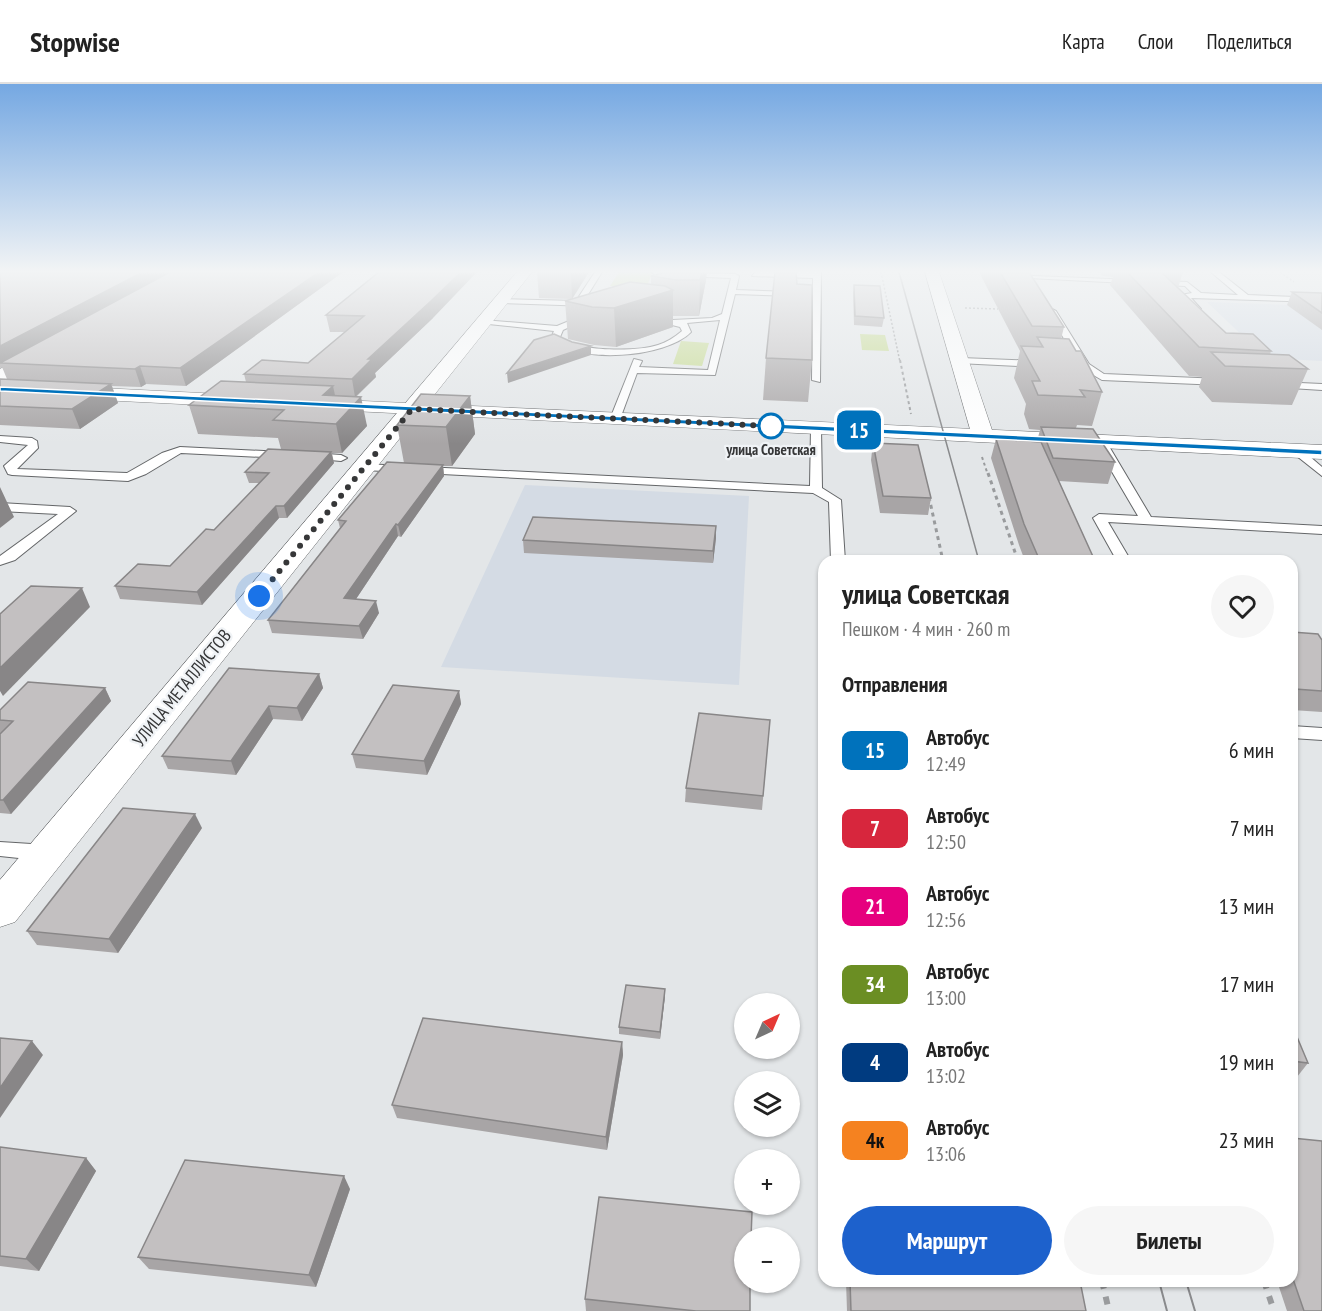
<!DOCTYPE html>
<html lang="ru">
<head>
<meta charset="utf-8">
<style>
	:root { --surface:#fff; --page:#f6f6f6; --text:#222; --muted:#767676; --line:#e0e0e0; --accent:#1d61cc }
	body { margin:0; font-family:"PT Sans Narrow",sans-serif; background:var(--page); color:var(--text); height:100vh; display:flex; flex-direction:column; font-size:22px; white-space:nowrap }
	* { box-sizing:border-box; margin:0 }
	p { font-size:20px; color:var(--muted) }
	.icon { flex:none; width:33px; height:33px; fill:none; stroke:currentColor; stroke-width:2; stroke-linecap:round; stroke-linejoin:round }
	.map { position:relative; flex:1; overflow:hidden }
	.side { position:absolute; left:818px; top:471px; width:480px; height:732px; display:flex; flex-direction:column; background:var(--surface); border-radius:18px; box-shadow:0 2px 4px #0004 }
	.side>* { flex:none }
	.badge { padding:0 12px; border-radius:9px; font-size:21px; line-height:39px }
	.needle { width:39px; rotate:44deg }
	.tools { position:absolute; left:734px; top:909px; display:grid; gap:12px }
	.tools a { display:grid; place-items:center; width:66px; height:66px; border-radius:50%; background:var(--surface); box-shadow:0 2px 4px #0004; font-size:30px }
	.you { position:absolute; width:30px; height:30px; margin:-15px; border:4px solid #fff; border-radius:50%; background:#1a73e8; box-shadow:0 0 0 9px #1a73e833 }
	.map>.badge { position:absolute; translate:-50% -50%; box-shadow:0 0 0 3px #fff }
	h2 { padding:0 24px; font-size:22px; line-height:54px }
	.round { display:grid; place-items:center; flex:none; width:63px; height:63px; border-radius:32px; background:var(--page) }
	.summary { display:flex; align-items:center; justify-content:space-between; height:102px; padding:0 24px }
	h1 { font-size:28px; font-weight:800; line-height:45px }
	.cta { display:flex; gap:12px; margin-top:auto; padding:12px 24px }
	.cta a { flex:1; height:69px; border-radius:36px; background:var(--accent); color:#fff; font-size:24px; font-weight:800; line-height:69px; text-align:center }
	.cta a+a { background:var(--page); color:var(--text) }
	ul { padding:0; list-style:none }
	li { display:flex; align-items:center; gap:18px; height:78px; padding:0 24px }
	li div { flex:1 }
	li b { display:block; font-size:22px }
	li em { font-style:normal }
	li .badge { min-width:66px; font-weight:700; text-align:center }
	header { display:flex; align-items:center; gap:36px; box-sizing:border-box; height:84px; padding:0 30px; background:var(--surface); border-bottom:2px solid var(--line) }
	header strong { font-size:28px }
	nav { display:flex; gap:33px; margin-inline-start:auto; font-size:21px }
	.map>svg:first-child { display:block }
</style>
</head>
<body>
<header>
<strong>Stopwise</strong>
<nav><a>Карта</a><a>Слои</a><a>Поделиться</a></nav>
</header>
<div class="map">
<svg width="1322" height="1227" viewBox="0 0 1322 1227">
	<rect width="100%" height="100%" fill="#e3e6e8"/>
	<g fill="#d4dbe4">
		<path d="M1207 218 1322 222V277L1266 274Z"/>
		<path d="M525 401 749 412 739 601 441 583Z"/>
	</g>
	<g fill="#c4d98d">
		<path d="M619 188H653L646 204 610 202Z"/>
		<path d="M860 250 885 251 889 267 862 266Z"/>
		<path d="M681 257 709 259 702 282 673 280Z"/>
	</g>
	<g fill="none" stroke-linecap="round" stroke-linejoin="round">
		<defs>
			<g id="service">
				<path d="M595 188H602L584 217 590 218V222L501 219 497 217 501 215 576 217Z"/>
				<path d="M652 188 735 190 739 192 736 206 794 208 798 210 794 212 735 210 715 291 637 289 620 335 615 338 610 335 634 275 642 277 639 283 708 286 720 236 687 239 691 248C666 274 575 281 551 254L554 247 479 239 483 236 557 242 586 230 589 234 563 246 560 253C577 268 636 268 658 261 667 258 675 253 682 247L680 243 648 235V231L673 236 712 234 722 230 731 194 655 191Z"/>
				<path d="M755 188H821L820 298 812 296 813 194 752 192Z"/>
				<path d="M1211 188H1219L1248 211 1322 214V218L1191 214 1201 225 1197 227 1180 211 1192 209 1185 202 1029 194 1033 192 1187 198 1201 209 1238 211Z"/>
				<path d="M1052 225 1056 227 1089 280 1104 290 1221 295 1226 298 1221 301 1102 296 1083 285 1067 283V279H1078L1048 227Z"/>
				<path d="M961 274 1039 277 1044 280 1039 283 958 279 956 277Z"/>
				<path d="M1278 298 1322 300V306L1275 303 1273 301Z"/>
				<path d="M816 341 821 344 822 404 841 416 845 477H831L829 418 813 409 364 386 358 383 364 380 810 402 811 344Z"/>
				<path d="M0 352 32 354 37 357 38 364 17 385 127 389 162 369 180 363 284 368 290 371 284 374 181 369 146 390 128 397 12 391 8 390 4 382 28 361 0 358Z"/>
				<path d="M1104 361 1110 364 1151 433 1322 442V450L1108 438 1131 477H1117L1093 434 1099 430 1138 432 1098 364Z"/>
				<path d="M1293 365H1301L1322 383V392L1293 369Z"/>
				<path d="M312 369 341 371 347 374 341 377 308 374V370Z"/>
				<path d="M0 419 70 423 76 427 15 476 0 481V472L58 430 0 427Z"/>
				<path d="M1292 642 1322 644V656L1292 654Z"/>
				<path d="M0 758 47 761 54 764 57 769 54 774 47 777 0 772Z"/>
			</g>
			<g id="minor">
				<path d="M517 188H532L15 838 0 843V796Z"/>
				<path d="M925 188H939L994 352 991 357H975L972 352Z"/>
				<path d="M44 263 50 264 53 268 50 272 0 299V285Z"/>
			</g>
			<g id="tertiary">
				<path d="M0 299 241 311 248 313 251 317 248 321 241 323 0 311Z"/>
				<path d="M319 315 1322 361V375L312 325 309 321 312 317Z"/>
			</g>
		</defs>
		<use href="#service" stroke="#646668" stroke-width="2"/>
		<use href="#minor" stroke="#646668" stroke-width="1"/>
		<use href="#tertiary" stroke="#646668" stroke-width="1"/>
		<g stroke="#999b9d" stroke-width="1.5" stroke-dasharray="2 2" stroke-linecap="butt">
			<path d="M881 188 900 278"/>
			<path d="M1280 188 1294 198"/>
			<path d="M965 224 998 225"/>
		</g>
		<g stroke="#999b9d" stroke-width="2" stroke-dasharray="3 3" stroke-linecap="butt">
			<path d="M900 276 911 330"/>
			<path d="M982 373 988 391"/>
		</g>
		<g stroke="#999b9d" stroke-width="3" stroke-dasharray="4 4" stroke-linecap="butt">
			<path d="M988 389 1018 477"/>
			<path d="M929 413 943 477"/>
		</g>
		<g stroke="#999b9d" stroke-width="6" stroke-dasharray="8 8" stroke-linecap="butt">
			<path d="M1102 1197 1109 1227"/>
			<path d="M1264 1197 1274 1227"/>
		</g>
		<use href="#service" fill="#fff" fill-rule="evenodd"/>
		<use href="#minor" fill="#fff" fill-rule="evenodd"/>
		<use href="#tertiary" fill="#fff" fill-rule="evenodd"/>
		<path stroke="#898a8c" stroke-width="1.5" d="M899 188 979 477"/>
		<g stroke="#898a8c" stroke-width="2">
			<path d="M1159 1197 1167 1227"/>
			<path d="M1186 1197 1195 1227"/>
		</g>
	</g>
	<g fill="#a8a5a6">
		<path d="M0 188H343L186 302 146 300 141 303 112 302 118 319 80 345 0 341V295H7L2 283 0 284Z"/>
		<path d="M537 188H589L572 215 539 214Z"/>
		<path d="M979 188H1029L1064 243 1061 255 1076 267 1102 308 1092 342 1077 341 1076 344 1115 378 1108 400 1059 397 1095 477H1025L1019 461 991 374 996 355 1037 357 1040 346 1029 345 1024 330 1026 320 1014 294 1020 267Z"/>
		<path d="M1099 188H1183L1178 204 1226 249 1271 267 1270 270 1308 285 1292 321 1212 318 1199 303 1202 293 1189 292 1110 201 1113 193 1103 192Z"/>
		<path d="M651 192 706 196 699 232H673V243L616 263 594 261 568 255 565 217 651 201Z"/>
		<path d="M797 200 812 276 808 318 763 316 766 274Z"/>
		<path d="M854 201 884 234 882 243 854 241 853 209Z"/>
		<path d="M1292 208 1322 209V246L1287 221Z"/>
		<path d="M326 231 433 234 375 289 376 293 356 313 367 342 342 369H332L334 379 287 434H279L202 521 120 515 115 502 170 482 214 446 259 399H249L245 388 281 365 278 354 198 350 189 321 246 298 244 290 308 279 345 248H330Z"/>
		<path d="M470 312 475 350 452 382H443L444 392 401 453 398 452 356 515 379 529 363 555 272 549 268 536 340 444 338 436 404 379 397 341Z"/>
		<path d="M873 359 931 414 928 431 880 429 871 376Z"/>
		<path d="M716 454 713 479 524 469 523 456Z"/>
		<path d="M1292 548 1322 556V628L1292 626Z"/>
		<path d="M319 590 323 604 302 637 273 635 236 691 168 685 162 672Z"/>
		<path d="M105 604 111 617 11 730 0 729V626Z"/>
		<path d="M459 607 461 620 427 691 356 684 352 670Z"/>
		<path d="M770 636 762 726 685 718 686 704Z"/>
		<path d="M202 744 118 869 37 861 27 847Z"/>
		<path d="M665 912 660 955 619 950V943Z"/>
		<path d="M1292 941 1308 979 1297 993 1292 992Z"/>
		<path d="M622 958 623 971 607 1066 397 1034 392 1021Z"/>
		<path d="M1292 1054 1322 1227H1287L1277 1197H1292Z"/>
		<path d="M0 1063 86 1074 96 1087 39 1187 0 1182Z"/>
		<path d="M350 1105 316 1203 149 1185 138 1173Z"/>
		<path d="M846 1197H1080L1086 1227H847Z"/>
		<path d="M585 1215 750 1227H586Z"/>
	</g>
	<g fill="#888687">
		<path d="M143 188H176L0 279V262Z"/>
		<path d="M319 188H343L186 302 180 284Z"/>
		<path d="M461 188H477L433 234 375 289 376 293 355 313 352 295 368 275Z"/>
		<path d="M571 188H589L572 215Z"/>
		<path d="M702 188H707L706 196 699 232 700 196Z"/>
		<path d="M673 206V243L616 263 614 224Z"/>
		<path d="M591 262V271L508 299 507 289Z"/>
		<path d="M140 282 146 300 141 303 135 285Z"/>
		<path d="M111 300 118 319 80 345 72 325Z"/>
		<path d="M333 302 339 330 323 311Z"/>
		<path d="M470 312 475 350 452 382 446 343Z"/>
		<path d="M361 313 367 342 342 369 336 340Z"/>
		<path d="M331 368 334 379 287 434 284 422Z"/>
		<path d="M443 381 444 392 401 453 398 441Z"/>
		<path d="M0 403 14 433 0 444Z"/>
		<path d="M276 422 279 434 202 521 197 508Z"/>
		<path d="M396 440 398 452 348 527 344 514Z"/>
		<path d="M716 442V454L713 479V467Z"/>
		<path d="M82 504 90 523 3 612 0 607V584Z"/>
		<path d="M376 517 379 529 363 555 359 542Z"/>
		<path d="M319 590 323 604 302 637 297 624Z"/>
		<path d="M105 604 111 617 11 730 3 716Z"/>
		<path d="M459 607 461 620 427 691 424 677Z"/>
		<path d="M269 622 273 635 236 691 231 677Z"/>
		<path d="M195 730 202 744 118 869 109 855Z"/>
		<path d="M665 905V912L660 955V948Z"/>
		<path d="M32 957 43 971 0 1034V1004Z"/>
		<path d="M622 958 623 971 607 1066 606 1053Z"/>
		<path d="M86 1074 96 1087 39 1187 26 1175Z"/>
		<path d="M344 1092 350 1105 316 1203 309 1191Z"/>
	</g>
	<g fill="#c3c0c1" stroke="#888687" stroke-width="1.5">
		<path d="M0 188H143L0 262Z"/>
		<path d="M170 188H319L180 284 140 282 135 285 0 279Z"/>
		<path d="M379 188H461L431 217 368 275H372L352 295 244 290 262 276 308 279 364 232 326 231Z"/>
		<path d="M667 188H702L700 196H676L651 192Z"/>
		<path d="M775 188H796L797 200 812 201V276L766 274Z"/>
		<path d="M1000 188H1029L1064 243 1032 242Z"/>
		<path d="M1127 188H1161L1226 249 1253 250 1271 267 1199 263Z"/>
		<path d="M630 198 665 202 673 206 614 224 592 223 565 217Z"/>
		<path d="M854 201 880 202 884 234 855 232Z"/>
		<path d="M1292 208 1322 209V229Z"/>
		<path d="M554 250 572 258 591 262 507 289 534 256Z"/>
		<path d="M1037 253 1069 255 1076 267H1081L1102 308 1080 306 1085 313 1038 311 1032 297H1040L1021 262 1043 263Z"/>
		<path d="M1211 268 1289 271 1308 285 1225 282Z"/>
		<path d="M0 295 111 300 72 325 0 322Z"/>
		<path d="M221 297 333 302 323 311 361 313 336 340 273 336 284 326 189 321Z"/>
		<path d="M421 310 470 312 446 343 397 341Z"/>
		<path d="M1041 343 1093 345 1115 378 1053 374Z"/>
		<path d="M996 355 1041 358 1095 477H1040L1024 440Z"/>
		<path d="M873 359 918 361 931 414 883 412Z"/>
		<path d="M268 365 331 368 284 422H276L197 508 115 502 138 480 170 482 206 445 214 446 269 389 245 388Z"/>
		<path d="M387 378 443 381 398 441 396 440 344 514 376 517 359 542 268 536 346 437 338 436Z"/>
		<path d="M533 433 716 442 713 467 523 456Z"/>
		<path d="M31 502 82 504 0 584V530Z"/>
		<path d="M1292 548 1318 550 1322 556V607L1295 605 1292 600Z"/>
		<path d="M229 584 319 590 297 624 269 622 231 677 162 672Z"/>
		<path d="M28 598 105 604 3 716H0V650L13 637 0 636V626Z"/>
		<path d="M393 601 459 607 424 677 352 670Z"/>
		<path d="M699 629 770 636 763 712 686 704Z"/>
		<path d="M123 724 195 730 109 855 27 847Z"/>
		<path d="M626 901 665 905 660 948 619 943Z"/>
		<path d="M423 934 622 958 606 1053 392 1021Z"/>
		<path d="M1292 941 1308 979 1292 977Z"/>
		<path d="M0 954 32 957 0 1004Z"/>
		<path d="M1292 1054 1322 1057V1227H1304L1292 1192Z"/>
		<path d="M0 1063 86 1074 26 1175 0 1172Z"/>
		<path d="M185 1076 344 1092 309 1191 138 1173Z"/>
		<path d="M599 1113 752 1128 751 1154H744V1198H750V1227H696L585 1215Z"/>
		<path d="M850 1197H1080L1086 1227H851Z"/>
	</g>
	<linearGradient id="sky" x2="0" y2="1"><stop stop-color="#75a8e2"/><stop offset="0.52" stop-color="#f2f4f5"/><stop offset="1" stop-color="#f2f4f5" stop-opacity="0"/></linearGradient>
	<rect width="1322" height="360" fill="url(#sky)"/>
	<path fill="#0072bc" stroke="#fff" stroke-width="1.5" d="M0 303 1322 366V371L0 307Z"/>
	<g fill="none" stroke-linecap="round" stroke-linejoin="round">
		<path stroke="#363738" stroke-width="6" stroke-dasharray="0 10.8" d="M259 512 412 325 771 342"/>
	</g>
	<circle fill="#fff" stroke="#0072bc" stroke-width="3" cx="771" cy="342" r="12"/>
	<g text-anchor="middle" stroke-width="4.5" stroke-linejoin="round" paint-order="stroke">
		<g font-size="15" font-weight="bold" fill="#363738" stroke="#f0f3f6">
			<text x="771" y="371">улица Советская</text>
		</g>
		<g font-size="18" fill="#363738" stroke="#f0f3f6">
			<text transform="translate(182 604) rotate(-51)" y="6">УЛИЦА МЕТАЛЛИСТОВ</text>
		</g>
	</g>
</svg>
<div class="tools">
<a><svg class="needle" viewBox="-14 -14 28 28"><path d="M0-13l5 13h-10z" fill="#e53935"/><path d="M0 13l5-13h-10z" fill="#767676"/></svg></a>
<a><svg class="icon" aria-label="layers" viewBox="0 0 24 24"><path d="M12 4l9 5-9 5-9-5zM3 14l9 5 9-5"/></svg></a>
<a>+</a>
<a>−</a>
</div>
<div class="you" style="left:259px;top:512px"></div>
<b class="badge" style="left:859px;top:346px;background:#0072bc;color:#fff">15</b>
<section class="side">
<div class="summary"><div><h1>улица Советская</h1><p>Пешком · 4 мин · 260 m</p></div><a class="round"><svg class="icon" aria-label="heart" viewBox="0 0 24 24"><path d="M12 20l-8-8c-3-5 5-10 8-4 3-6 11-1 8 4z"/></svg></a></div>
<h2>Отправления</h2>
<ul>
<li><span class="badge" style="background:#0072bc;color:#fff">15</span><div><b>Автобус</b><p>12:49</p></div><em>6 мин</em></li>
<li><span class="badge" style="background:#d7263d;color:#fff">7</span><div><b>Автобус</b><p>12:50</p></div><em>7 мин</em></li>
<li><span class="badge" style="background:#e6007e;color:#fff">21</span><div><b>Автобус</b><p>12:56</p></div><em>13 мин</em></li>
<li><span class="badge" style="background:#6b8e23;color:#fff">34</span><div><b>Автобус</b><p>13:00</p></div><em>17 мин</em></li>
<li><span class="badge" style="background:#003b80;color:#fff">4</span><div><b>Автобус</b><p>13:02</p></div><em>19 мин</em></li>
<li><span class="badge" style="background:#f58220;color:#111">4к</span><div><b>Автобус</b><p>13:06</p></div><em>23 мин</em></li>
</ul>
<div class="cta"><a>Маршрут</a><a>Билеты</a></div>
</section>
</div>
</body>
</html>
